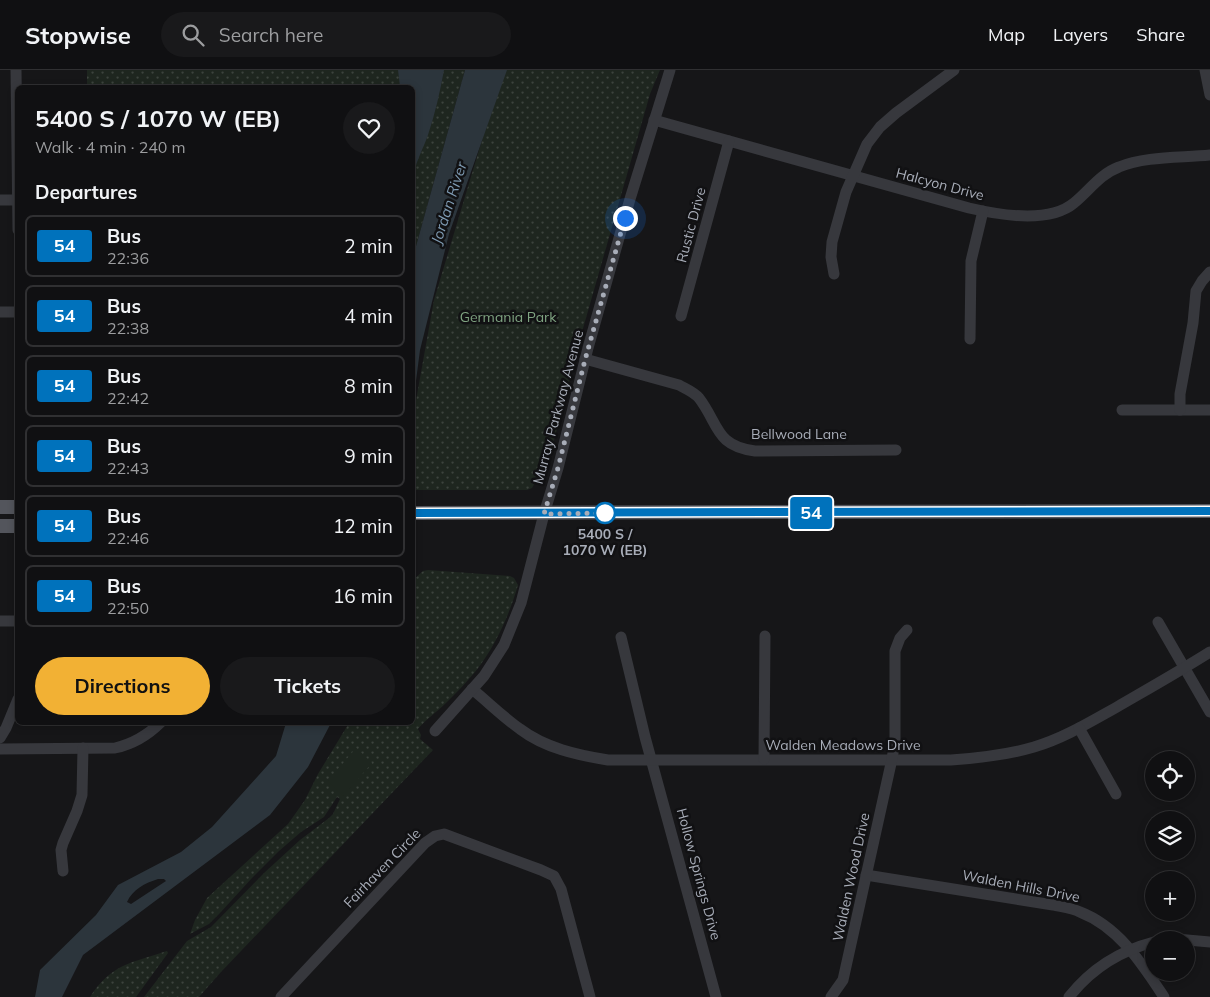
<!DOCTYPE html>
<html lang="en">
<head>
<meta charset="utf-8">
<style>
	:root { --surface:#101012; --page:#19191b; --text:#f1f3f6; --muted:#9c9d9f; --line:#303032; --accent:#f2b134 }
	body { margin:0; font-family:Mulish,sans-serif; background:var(--page); color:var(--text); height:100vh; display:flex; flex-direction:column; font-size:19px; white-space:nowrap }
	* { box-sizing:border-box; margin:0 }
	p { font-size:16px; color:var(--muted) }
	.icon { flex:none; width:28px; height:28px; fill:none; stroke:currentColor; stroke-width:2; stroke-linecap:round; stroke-linejoin:round }
	.map { position:relative; flex:1; overflow:hidden }
	.sheet { position:absolute; left:15px; top:15px; width:400px; height:640px; display:flex; flex-direction:column; background:var(--surface); border-radius:8px; box-shadow:0 2px 8px #0003,0 0 0 1px var(--line) }
	.sheet>* { flex:none }
	.badge { padding:0 10px; border-radius:4px; font-size:18px; line-height:32px }
	.fabs { position:absolute; left:1145px; top:681px; display:grid; gap:10px }
	.fabs a { display:grid; place-items:center; width:50px; height:50px; border-radius:50%; background:var(--surface); box-shadow:0 2px 8px #0003,0 0 0 1px var(--line); font-size:25px }
	.you { position:absolute; width:25px; height:25px; margin:-12px; border:4px solid #fff; border-radius:50%; background:#1a73e8; box-shadow:0 0 0 8px #1a73e833 }
	.map>.badge { position:absolute; translate:-50% -50%; box-shadow:0 0 0 2px #fff }
	h2 { padding:0 20px; font-size:19px; line-height:45px }
	.round { display:grid; place-items:center; flex:none; width:52px; height:52px; border-radius:26px; background:var(--page) }
	.overview { display:flex; align-items:center; justify-content:space-between; height:85px; padding:0 20px }
	h1 { font-size:24px; font-weight:700; line-height:38px }
	.action { display:flex; gap:10px; margin-top:auto; padding:10px 20px }
	.action a { flex:1; height:58px; border-radius:30px; background:var(--accent); color:#111; font-size:20px; font-weight:700; line-height:58px; text-align:center }
	.action a+a { background:var(--page); color:var(--text) }
	ul { padding:0; list-style:none }
	li { display:flex; align-items:center; gap:15px; height:62px; margin:0 10px 8px; padding:0 10px; border:2px solid var(--line); border-radius:8px }
	li div { flex:1 }
	li b { display:block; font-size:19px }
	li em { font-style:normal }
	li .badge { min-width:55px; font-weight:700; text-align:center }
	header { display:flex; align-items:center; gap:30px; box-sizing:border-box; height:70px; padding:0 25px; background:var(--surface); border-bottom:1px solid var(--line) }
	header strong { font-size:24px }
	nav { display:flex; gap:28px; margin-inline-start:auto; font-size:18px }
	.search { width:350px; height:45px; background:var(--page); display:flex; align-items:center; gap:12px; box-sizing:border-box; padding:0 18px; border-radius:28px; color:var(--muted); font-size:19px }
	.map>svg:first-child { display:block }
</style>
</head>
<body>
<header>
<strong>Stopwise</strong>
<div class="search"><svg class="icon" aria-label="search" viewBox="0 0 24 24"><circle cx="10" cy="10" r="6"/><path d="M15 15l6 6"/></svg>Search here</div>
<nav><a>Map</a><a>Layers</a><a>Share</a></nav>
</header>
<div class="map">
<svg width="1210" height="927" viewBox="0 0 1210 927">
	<defs>
		<pattern id="grass-dots" width="8" height="8" patternUnits="userSpaceOnUse" patternTransform="scale(1.25)"><rect width="8" height="8" fill="#1e261f"/><path d="M2 2h.1M6 6h.1" fill="none" stroke="#3c433d" stroke-width="1.8" stroke-linecap="round"/></pattern>
	</defs>
	<rect width="100%" height="100%" fill="#161618"/>
	<g fill="url(#grass-dots)">
		<path d="M87 0H465L413 187 412 18 87 17Z"/>
		<path d="M503 0H660L650 24 582 262 550 386 532 418 527 420H413V347L434 230Z"/>
		<path d="M428 500 510 506 514 508 518 515C509 546 495 577 475 602 466 613 456 623 446 633 437 642 426 649 418 659L421 665 420 669 433 680 221 902 199 927H144L187 871 211 857 264 803 300 770 329 748 333 744 340 729 337 727 324 747 301 762 279 781 252 808 220 843 209 854 190 864 195 850 207 828 288 754 305 730 318 704 349 653 412 652V511L423 501Z"/>
		<path d="M167 881 168 883 136 927H90C112 893 132 893 167 881Z"/>
	</g>
	<path fill="#1e261f" d="M356 678 372 693 343 726 328 711Z"/>
	<g fill="#2c353c" fill-rule="evenodd">
		<path d="M398 0H444C440 22 435 44 428 65 423 80 414 94 413 110L412 18 400 17Z"/>
		<path d="M465 0H507L449 164 420 280 413 334 412 206 415 204 413 201V187Z"/>
		<path d="M286 653H331L308 697 270 745 83 885 62 927H35L40 900 96 845 118 815 181 782 212 757 276 686ZM158 809H164L166 811 131 834 127 832C132 820 145 813 158 809Z"/>
	</g>
	<g fill="none" stroke-linecap="round" stroke-linejoin="round">
		<g stroke="#37383d" stroke-width="11">
			<path d="M16 0 18 160"/>
			<path d="M1205 0 1210 25"/>
			<path d="M654 50 969 138C999 145 1049 154 1074 133 1089 121 1100 104 1119 97 1145 86 1182 88 1210 85"/>
			<path d="M0 130H17"/>
			<path d="M834 204 831 187 832 172 846 122 867 74 880 57 896 43 954 0"/>
			<path d="M0 242H18"/>
			<path d="M681 246 729 71"/>
			<path d="M970 269 971 191 983 141"/>
			<path d="M585 289 679 315C686 319 694 322 699 328 719 354 715 376 755 381L896 380"/>
			<path d="M1122 340H1210"/>
			<path d="M1180 340V324L1193 253 1196 221 1202 211 1210 202"/>
			<path d="M0 551H18"/>
			<path d="M1158 552 1210 642"/>
			<path d="M621 567 645 667 716 927"/>
			<path d="M472 619C488 632 503 647 520 659 545 678 577 685 608 690H951C979 688 1007 685 1034 677 1064 668 1090 652 1117 637 1148 619 1180 601 1210 582"/>
			<path d="M1079 658 1116 724"/>
			<path d="M435 661 484 606 495 589 504 575 521 533 544 444 558 398 588 278 630 129 670 0"/>
			<path d="M0 668 6 658 18 629"/>
			<path d="M0 679 115 678C133 674 147 666 161 652"/>
			<path d="M764 689 765 566"/>
			<path d="M63 801 61 780 63 773 77 741 82 725 83 678"/>
			<path d="M866 805 1053 835C1062 837 1072 838 1080 842 1119 857 1142 894 1164 927"/>
			<path d="M1167 870 1176 869 1210 872"/>
			<path d="M281 927 425 773 435 766 444 764 541 800 554 806 561 819 590 927"/>
			<path d="M831 927 843 910 892 689 895 671V581L900 568 907 560"/>
			<path d="M1069 927C1091 899 1119 881 1154 872"/>
		</g>
		<g stroke="#53555c" stroke-width="14">
			<path d="M0 437H18"/>
			<path d="M412 443 1210 441"/>
			<path d="M0 456H18"/>
		</g>
	</g>
	<g fill="none" stroke-linecap="round" stroke-linejoin="round">
		<defs>
			<path id="line" d="M412 443 1210 441"/>
		</defs>
		<use href="#line" stroke="#fff" stroke-width="11"/>
		<use href="#line" stroke="#0072bc" stroke-width="8"/>
		<path stroke="#a8adb8" stroke-width="5" stroke-dasharray="0 9" d="M605 443 544 444 558 398 585 290 625 148"/>
	</g>
	<circle fill="#fff" stroke="#0072bc" stroke-width="2.5" cx="605" cy="443" r="10"/>
	<g text-anchor="middle" stroke-width="5" stroke-linejoin="round" paint-order="stroke">
		<g font-size="14" fill="#a8adb8" stroke="#111113">
			<text transform="translate(940 114) rotate(15)" y="5">Halcyon Drive</text>
			<text transform="translate(691 155) rotate(-75)" y="5">Rustic Drive</text>
			<text transform="translate(558 337) rotate(-75)" y="5">Murray Parkway Avenue</text>
			<text x="799" y="369">Bellwood Lane</text>
			<text x="843" y="680">Walden Meadows Drive</text>
			<text transform="translate(382 798) rotate(-46)" y="5">Fairhaven Circle</text>
			<text transform="translate(699 804) rotate(75)" y="5">Hollow Springs Drive</text>
			<text transform="translate(851 807) rotate(-78)" y="5">Walden Wood Drive</text>
			<text transform="translate(1021 816) rotate(11)" y="5">Walden Hills Drive</text>
		</g>
		<g font-size="14" fill="#7fa381" stroke="#111113">
			<text x="508" y="252">Germania Park</text>
		</g>
		<g font-size="14" font-weight="bold" fill="#a8adb8" stroke="#111113">
			<text x="605" y="469">5400 S /<tspan x="605" dy="16">1070 W (EB)</tspan></text>
		</g>
		<g font-size="15" font-style="italic" fill="#7f9bb3" stroke="#111113">
			<text transform="translate(449 133) rotate(-72)" y="5">Jordan River</text>
		</g>
	</g>
</svg>
<div class="fabs">
<a><svg class="icon" aria-label="locate" viewBox="0 0 24 24"><circle cx="12" cy="12" r="6"/><path d="M12 2v4M12 18v4M2 12h4M18 12h4"/></svg></a>
<a><svg class="icon" aria-label="layers" viewBox="0 0 24 24"><path d="M12 4l9 5-9 5-9-5zM3 14l9 5 9-5"/></svg></a>
<a>+</a>
<a>−</a>
</div>
<div class="you" style="left:625px;top:148px"></div>
<b class="badge" style="left:811px;top:443px;background:#0072bc;color:#fff">54</b>
<section class="sheet">
<div class="overview"><div><h1>5400 S / 1070 W (EB)</h1><p>Walk · 4 min · 240 m</p></div><a class="round"><svg class="icon" aria-label="heart" viewBox="0 0 24 24"><path d="M12 20l-8-8c-3-5 5-10 8-4 3-6 11-1 8 4z"/></svg></a></div>
<h2>Departures</h2>
<ul>
<li><span class="badge" style="background:#0072bc;color:#fff">54</span><div><b>Bus</b><p>22:36</p></div><em>2 min</em></li>
<li><span class="badge" style="background:#0072bc;color:#fff">54</span><div><b>Bus</b><p>22:38</p></div><em>4 min</em></li>
<li><span class="badge" style="background:#0072bc;color:#fff">54</span><div><b>Bus</b><p>22:42</p></div><em>8 min</em></li>
<li><span class="badge" style="background:#0072bc;color:#fff">54</span><div><b>Bus</b><p>22:43</p></div><em>9 min</em></li>
<li><span class="badge" style="background:#0072bc;color:#fff">54</span><div><b>Bus</b><p>22:46</p></div><em>12 min</em></li>
<li><span class="badge" style="background:#0072bc;color:#fff">54</span><div><b>Bus</b><p>22:50</p></div><em>16 min</em></li>
</ul>
<div class="action"><a>Directions</a><a>Tickets</a></div>
</section>
</div>
</body>
</html>
